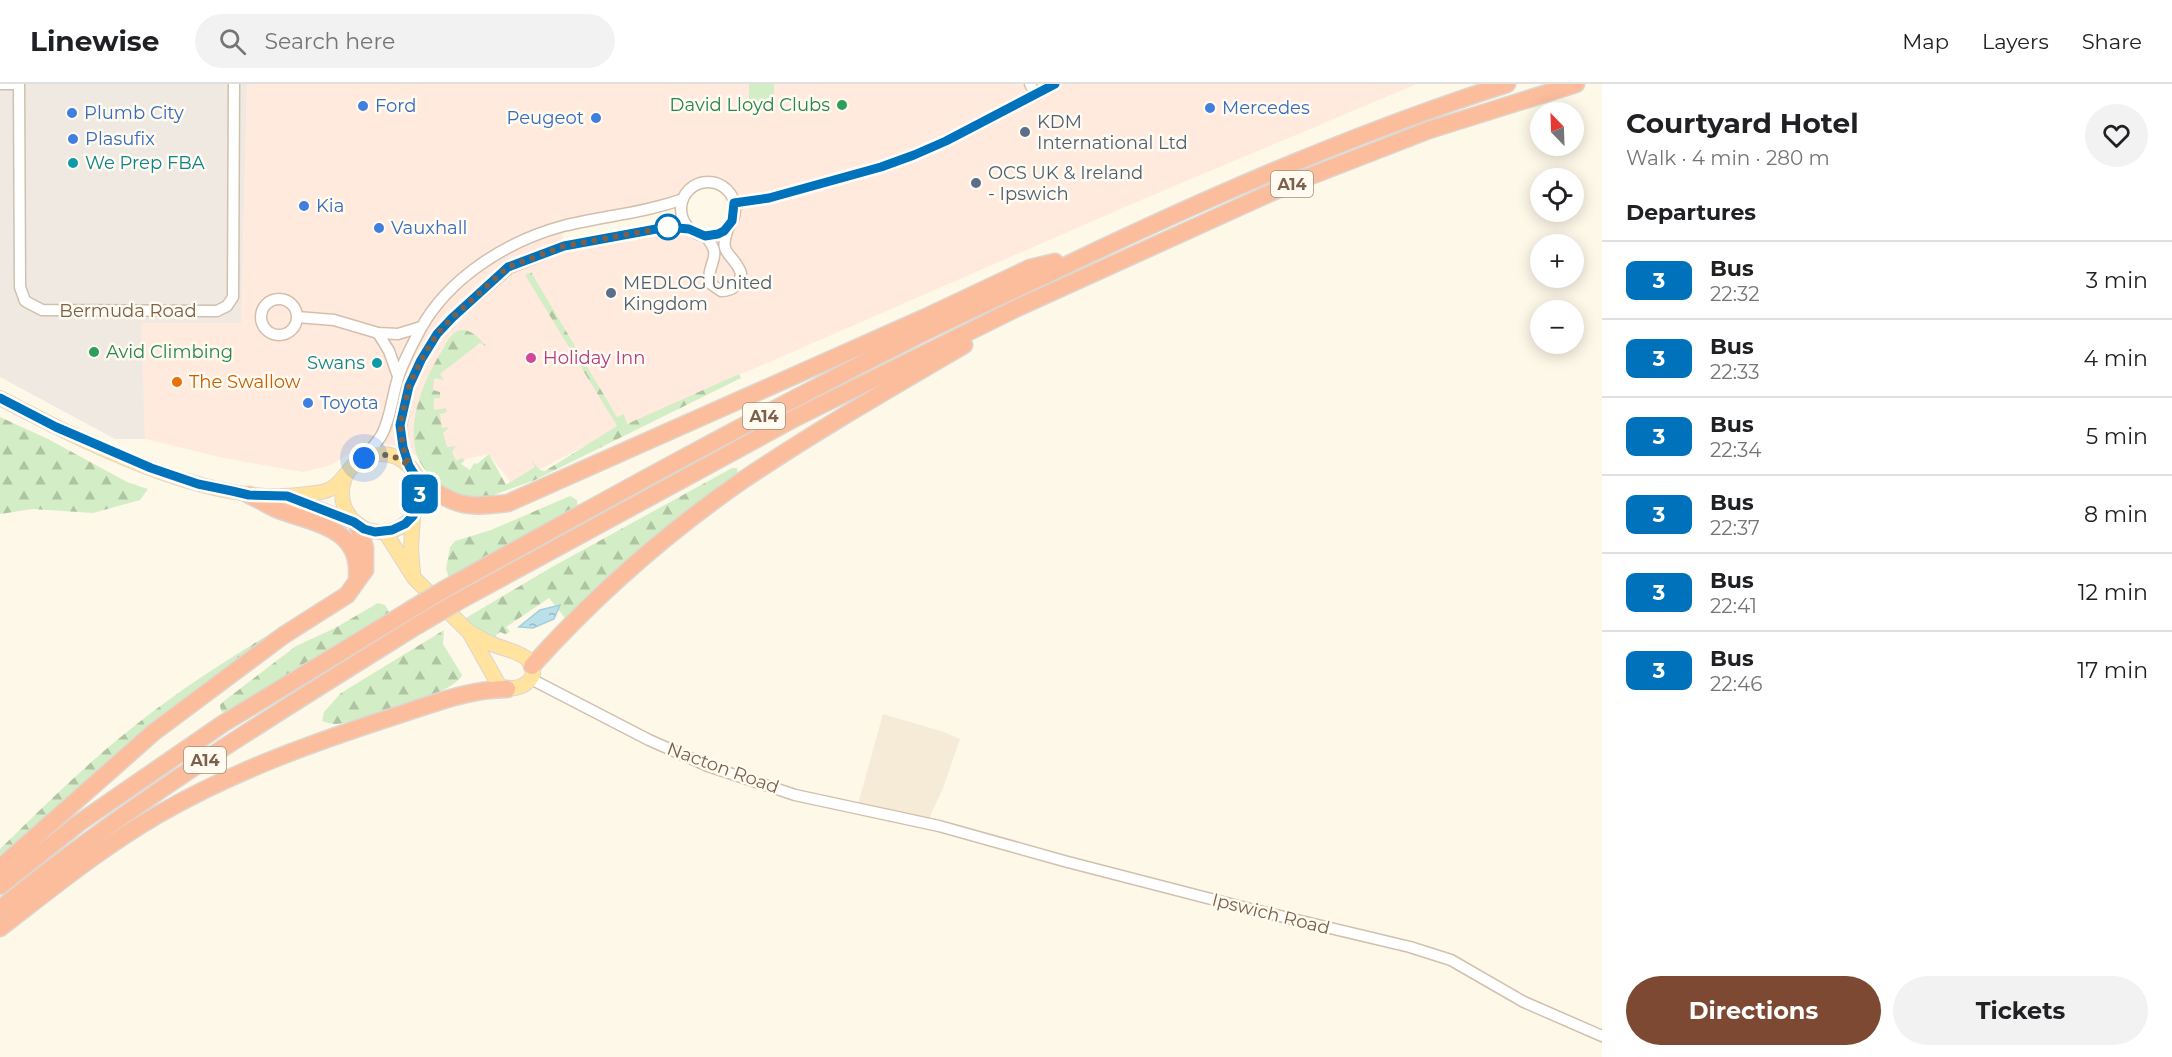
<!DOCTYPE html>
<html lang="en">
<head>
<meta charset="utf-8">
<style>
	:root { --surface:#fff; --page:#f2f2f2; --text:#202124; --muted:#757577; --line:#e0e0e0; --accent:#7e4933 }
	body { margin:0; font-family:Montserrat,sans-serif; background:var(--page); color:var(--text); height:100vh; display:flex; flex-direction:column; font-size:22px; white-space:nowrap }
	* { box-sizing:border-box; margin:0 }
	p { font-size:20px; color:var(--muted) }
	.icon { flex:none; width:33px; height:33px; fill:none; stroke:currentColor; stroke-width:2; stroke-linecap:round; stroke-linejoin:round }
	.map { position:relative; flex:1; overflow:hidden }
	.sheet { display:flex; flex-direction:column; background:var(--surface); width:570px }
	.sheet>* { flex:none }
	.badge { padding:0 12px; border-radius:9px; font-size:21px; line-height:39px }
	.needle { width:39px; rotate:337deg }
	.fabs { position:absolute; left:1530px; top:18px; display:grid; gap:12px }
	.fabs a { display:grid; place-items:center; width:54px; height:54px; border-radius:50%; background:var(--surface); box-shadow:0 3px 15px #0003; font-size:30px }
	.you { position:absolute; width:30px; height:30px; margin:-15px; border:4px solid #fff; border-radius:50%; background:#1a73e8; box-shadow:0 0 0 9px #1a73e833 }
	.map>.badge { position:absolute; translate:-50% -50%; box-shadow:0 0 0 3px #fff }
	h2 { padding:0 24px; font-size:22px; line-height:54px }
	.round { display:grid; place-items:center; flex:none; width:63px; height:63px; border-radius:32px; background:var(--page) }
	.overview { display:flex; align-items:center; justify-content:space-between; height:102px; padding:0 24px }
	h1 { font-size:28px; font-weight:700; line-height:45px }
	.button { display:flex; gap:12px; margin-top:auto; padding:12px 24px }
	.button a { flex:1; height:69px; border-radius:36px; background:var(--accent); color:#fff; font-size:24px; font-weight:700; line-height:69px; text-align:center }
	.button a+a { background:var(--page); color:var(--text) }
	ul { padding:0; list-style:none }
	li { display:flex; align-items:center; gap:18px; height:78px; padding:0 24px; border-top:2px solid var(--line) }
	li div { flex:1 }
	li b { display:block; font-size:22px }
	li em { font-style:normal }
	li .badge { min-width:66px; font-weight:700; text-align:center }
	header { display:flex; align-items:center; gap:36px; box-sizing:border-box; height:84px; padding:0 30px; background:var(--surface); border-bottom:2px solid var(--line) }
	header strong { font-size:28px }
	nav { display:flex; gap:33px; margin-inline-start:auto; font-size:21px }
	.search { width:420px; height:54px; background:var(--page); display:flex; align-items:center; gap:15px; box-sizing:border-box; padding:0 21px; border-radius:33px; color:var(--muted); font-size:22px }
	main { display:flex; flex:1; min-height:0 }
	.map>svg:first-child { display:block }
</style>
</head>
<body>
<header>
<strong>Linewise</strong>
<div class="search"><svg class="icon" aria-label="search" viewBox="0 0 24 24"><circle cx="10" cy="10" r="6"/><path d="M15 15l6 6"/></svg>Search here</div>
<nav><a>Map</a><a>Layers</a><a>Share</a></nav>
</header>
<main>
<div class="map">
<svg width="1602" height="973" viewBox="0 0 1602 973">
	<defs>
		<pattern id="forest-firs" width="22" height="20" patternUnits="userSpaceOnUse" patternTransform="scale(1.5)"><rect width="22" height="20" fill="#d3eec6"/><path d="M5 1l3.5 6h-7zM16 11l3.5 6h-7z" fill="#b0c4a3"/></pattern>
		<pattern id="water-ripples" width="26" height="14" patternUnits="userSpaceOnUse" patternTransform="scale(1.5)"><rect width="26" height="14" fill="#bbe0ea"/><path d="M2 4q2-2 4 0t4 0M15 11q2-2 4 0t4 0" fill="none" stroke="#9db9c0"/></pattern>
	</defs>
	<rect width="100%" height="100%" fill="#fef8e9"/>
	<path fill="#f6ebd7" d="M883 630 944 648 960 655 943 704 927 739 857 724Z"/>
	<path fill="#ffeadd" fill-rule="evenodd" d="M247 0H1030L1036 10 1055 0H1417L1141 116 627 340 512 400 489 370 430 383 408 364 385 360 360 363 331 381 303 388 224 374 145 355 140 239H241ZM704 98H714L725 103 734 119 735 133 729 142 713 152 698 151 689 145 564 162 562 143 683 115 692 102Z"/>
	<path fill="#efe9e2" d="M0 0H247L241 239H141L145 355H115L0 293Z"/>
	<g fill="url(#forest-firs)">
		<path d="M531 188 617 333 624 330 627 340 739 290 741 294 535 396 491 412 485 422C466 420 463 417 447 407 436 399 422 385 417 372 406 338 424 295 442 267 447 258 452 245 464 246 473 247 480 255 486 262L480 259 440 290 444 296 434 294 433 306 440 308V314H434V326L446 324 447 328 440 330 442 344 449 343 443 349 447 363 456 362 452 368 456 377 462 374 465 376 461 380 470 386 474 379 477 380 489 370 506 401 535 383 531 376 540 386 545 387 617 342 525 191Z"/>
		<path d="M0 333 48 355 127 398 148 405 140 416 93 429 33 425 0 430Z"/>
		<path d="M732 384H737L738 389 604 504 565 534 549 514 506 543 510 548 505 550 500 548 496 551 497 558 459 538 552 483Z"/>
		<path d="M570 412 577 416 578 425 449 494 446 485 450 463 455 457 491 446Z"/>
		<path d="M378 519 385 521 392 532 231 631 221 627 220 621 224 617 296 562 335 544Z"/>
		<path d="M298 533 0 782V765C38 728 76 690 117 656 173 609 235 570 298 533Z"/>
		<path d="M444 546 443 560 462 591C455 610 357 639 336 640 331 640 327 639 322 637L324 628 341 609Z"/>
	</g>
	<rect fill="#d3eec6" x="749" y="0" width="25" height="19"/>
	<path fill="url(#water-ripples)" stroke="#a0cfdd" stroke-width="1.5" d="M560 521 554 535 533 544 519 543 540 526Z"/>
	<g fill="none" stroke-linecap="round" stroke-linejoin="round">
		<defs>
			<g id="minor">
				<path d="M0 0H14"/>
				<path d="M19 0 20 203 25 217 42 226 217 227 227 222 233 213 234 0"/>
				<path d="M1030 0 1036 11"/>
				<circle cx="708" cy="125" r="27"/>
				<path d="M734 119 769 114 881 83 914 71 946 57 1055 0"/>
				<path d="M705 152C726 174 704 179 711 200L721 207C733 207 740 201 741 189 732 166 717 173 729 142"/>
				<circle cx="279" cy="233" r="18"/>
				<path d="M297 233 334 236 378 249 398 250 421 243"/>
				<path d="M378 249 389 267 398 292"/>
				<path d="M364 374C369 367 376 360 381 352 391 335 392 311 399 291 404 276 412 261 420 246 448 194 507 157 563 142 603 132 644 129 683 115"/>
				<path d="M409 382 403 363 401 341 409 302 421 276 437 250 452 234 509 184 564 162 667 143 689 145"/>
				<path d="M531 595 649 656 708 682 795 711 939 742 1064 777 1246 824 1410 863 1451 876 1524 918 1602 952"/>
			</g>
			<g id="major">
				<path d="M0 314C80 356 207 422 299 411 309 409 321 410 330 405 337 402 342 395 347 389"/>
				<circle cx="381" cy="409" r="39"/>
				<path d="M288 413 354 438"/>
				<path d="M413 432 411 465 413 489"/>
				<path d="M385 448 414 494 469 548 500 603C520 610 546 592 526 574 516 566 502 565 490 559 483 556 476 551 469 548"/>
			</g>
			<g id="highway">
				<path d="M418 396C455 421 462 425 508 419L924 234 1030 184 1055 178"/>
				<path d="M249 411C258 415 266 420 274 424 308 439 361 441 357 492"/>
				<path d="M445 505C598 420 752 335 909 256 954 233 1001 212 1048 190 1197 118 1349 51 1507 0"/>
				<path d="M457 518 795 334 1019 223 1290 100 1429 46 1576 0"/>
				<path d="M532 582C594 513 665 450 743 396 814 348 889 305 964 261"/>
				<path d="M0 784 154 648 284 551 347 511 365 486V464L358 442"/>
				<path d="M0 802 79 739 224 639 410 526"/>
				<path d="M0 825C131 718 275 630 418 541"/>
				<path d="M0 844C52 804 102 763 159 730 232 688 309 660 389 634 427 622 467 605 507 605"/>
			</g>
		</defs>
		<use href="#minor" stroke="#d2c0ad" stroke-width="13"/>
		<use href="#major" stroke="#ddd6d0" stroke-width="16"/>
		<use href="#highway" stroke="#ddd6d0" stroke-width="19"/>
		<use href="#minor" stroke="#fff" stroke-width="10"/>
		<use href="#major" stroke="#ffe39f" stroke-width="14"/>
		<use href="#highway" stroke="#fcbd9c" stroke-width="16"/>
		<defs>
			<g id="highway-bridge">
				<path d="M410 526 445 505"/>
				<path d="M418 541 457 518"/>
			</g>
		</defs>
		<use href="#highway-bridge" stroke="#ddd6d0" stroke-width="19" stroke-linecap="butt"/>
		<use href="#highway-bridge" stroke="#fcbd9c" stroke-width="16"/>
	</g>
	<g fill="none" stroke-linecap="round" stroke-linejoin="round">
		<defs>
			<path id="line" d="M0 314 56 343 151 384 198 400 232 407 249 411 287 412 354 438 364 445 375 448 392 446 405 440 413 432 417 424 420 410 418 396 409 382 403 363 400 341 409 302 421 276 437 250 452 234 508 183 564 162 667 143 689 145 705 152 718 150 724 147 732 137 734 119 769 114 881 83 914 71 946 57 1055 0"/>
		</defs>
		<use href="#line" stroke="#fff" stroke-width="14"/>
		<use href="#line" stroke="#0072bc" stroke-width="9"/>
		<path stroke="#7c604a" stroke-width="6" stroke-dasharray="0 10.8" d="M364 374C382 368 395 370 409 382L403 363 400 341 409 302 421 276 437 250 452 234 508 183 564 162 668 143"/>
	</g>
	<g fill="#2e9e5b" stroke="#fffbf1" stroke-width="2">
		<circle cx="842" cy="21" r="6"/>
		<circle cx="94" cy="268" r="6"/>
	</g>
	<g fill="#3f7fe0" stroke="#fffbf1" stroke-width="2">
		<circle cx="363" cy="22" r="6"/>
		<circle cx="1210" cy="24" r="6"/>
		<circle cx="72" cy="29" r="6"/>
		<circle cx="596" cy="34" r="6"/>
		<circle cx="73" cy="55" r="6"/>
		<circle cx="304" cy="122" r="6"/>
		<circle cx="379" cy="144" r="6"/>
		<circle cx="308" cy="319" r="6"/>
	</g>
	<g fill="#5c6f8a" stroke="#fffbf1" stroke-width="2">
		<circle cx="1025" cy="48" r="6"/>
		<circle cx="976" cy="99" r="6"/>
		<circle cx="611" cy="209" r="6"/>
	</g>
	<g fill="#0f9aa8" stroke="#fffbf1" stroke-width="2">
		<circle cx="73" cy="79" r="6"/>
		<circle cx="377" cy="279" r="6"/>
	</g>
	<circle fill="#fff" stroke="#0072bc" stroke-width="3" cx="668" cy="143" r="12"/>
	<circle fill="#d1479c" stroke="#fffbf1" stroke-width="2" cx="531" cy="274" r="6"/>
	<circle fill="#e8710a" stroke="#fffbf1" stroke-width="2" cx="177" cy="298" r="6"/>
	<g text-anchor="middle" stroke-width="5" stroke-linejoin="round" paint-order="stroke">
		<g fill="#fffbf1" stroke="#a38e7c" stroke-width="1.5">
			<rect x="1271" y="87" width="42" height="26" rx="4.5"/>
			<rect x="743" y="319" width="42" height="26" rx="4.5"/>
			<rect x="184" y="663" width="42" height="26" rx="4.5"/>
		</g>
		<g font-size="16" font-weight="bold" fill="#7c604a">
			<text x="1292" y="106">A14</text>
			<text x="764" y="338">A14</text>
			<text x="205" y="682">A14</text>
		</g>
		<g font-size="18" fill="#27864d" stroke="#fffbf1" text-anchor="end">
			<text x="830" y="27">David Lloyd Clubs</text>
			<text x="106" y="274" text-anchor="start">Avid Climbing</text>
		</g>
		<g font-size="18" fill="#366cbe" stroke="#fffbf1" text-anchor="start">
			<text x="375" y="28">Ford</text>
			<text x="1222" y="30">Mercedes</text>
			<text x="84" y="35">Plumb City</text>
			<text x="584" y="40" text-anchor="end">Peugeot</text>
			<text x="85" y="61">Plasufix</text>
			<text x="316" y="128">Kia</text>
			<text x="391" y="150">Vauxhall</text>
			<text x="320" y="325">Toyota</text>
		</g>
		<g font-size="18" fill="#4e5e75" stroke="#fffbf1" text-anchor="start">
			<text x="1037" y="44">KDM<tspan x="1037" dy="21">International Ltd</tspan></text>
			<text x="988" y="95">OCS UK &amp; Ireland<tspan x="988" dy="21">- Ipswich</tspan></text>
			<text x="623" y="205">MEDLOG United<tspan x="623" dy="21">Kingdom</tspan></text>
		</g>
		<g font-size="18" fill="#0d838f" stroke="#fffbf1" text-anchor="start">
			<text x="85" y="85">We Prep FBA</text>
			<text x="365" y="285" text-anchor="end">Swans</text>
		</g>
		<g font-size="18" fill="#7c604a" stroke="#fffbf1">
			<text x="128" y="233">Bermuda Road</text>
			<text transform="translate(723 684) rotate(20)" y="6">Nacton Road</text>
			<text transform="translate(1271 830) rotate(14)" y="6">Ipswich Road</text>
		</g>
		<g font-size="18" fill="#b23c85" stroke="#fffbf1" text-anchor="start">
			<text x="543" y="280">Holiday Inn</text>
		</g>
		<g font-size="18" fill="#c56008" stroke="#fffbf1" text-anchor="start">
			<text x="189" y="304">The Swallow</text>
		</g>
	</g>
</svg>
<div class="fabs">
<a><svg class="needle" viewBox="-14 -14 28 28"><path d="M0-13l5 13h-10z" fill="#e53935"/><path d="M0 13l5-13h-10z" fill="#757577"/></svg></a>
<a><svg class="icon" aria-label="locate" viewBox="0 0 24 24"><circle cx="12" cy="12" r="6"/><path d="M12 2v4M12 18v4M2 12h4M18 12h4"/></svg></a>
<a>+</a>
<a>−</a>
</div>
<div class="you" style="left:364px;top:374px"></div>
<b class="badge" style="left:420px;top:410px;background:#0072bc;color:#fff">3</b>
</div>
<section class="sheet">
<div class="overview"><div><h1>Courtyard Hotel</h1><p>Walk · 4 min · 280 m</p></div><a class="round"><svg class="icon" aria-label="heart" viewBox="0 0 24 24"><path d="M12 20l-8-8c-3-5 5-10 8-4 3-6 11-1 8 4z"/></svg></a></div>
<h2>Departures</h2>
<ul>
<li><span class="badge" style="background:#0072bc;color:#fff">3</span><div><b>Bus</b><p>22:32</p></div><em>3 min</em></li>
<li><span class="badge" style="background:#0072bc;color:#fff">3</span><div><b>Bus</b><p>22:33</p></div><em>4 min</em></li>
<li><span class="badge" style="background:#0072bc;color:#fff">3</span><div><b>Bus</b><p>22:34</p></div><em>5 min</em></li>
<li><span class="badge" style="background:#0072bc;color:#fff">3</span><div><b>Bus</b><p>22:37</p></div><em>8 min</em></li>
<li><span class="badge" style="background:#0072bc;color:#fff">3</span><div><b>Bus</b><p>22:41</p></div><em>12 min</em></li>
<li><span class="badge" style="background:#0072bc;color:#fff">3</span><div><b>Bus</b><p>22:46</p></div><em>17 min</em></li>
</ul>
<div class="button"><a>Directions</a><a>Tickets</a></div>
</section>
</main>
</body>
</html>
